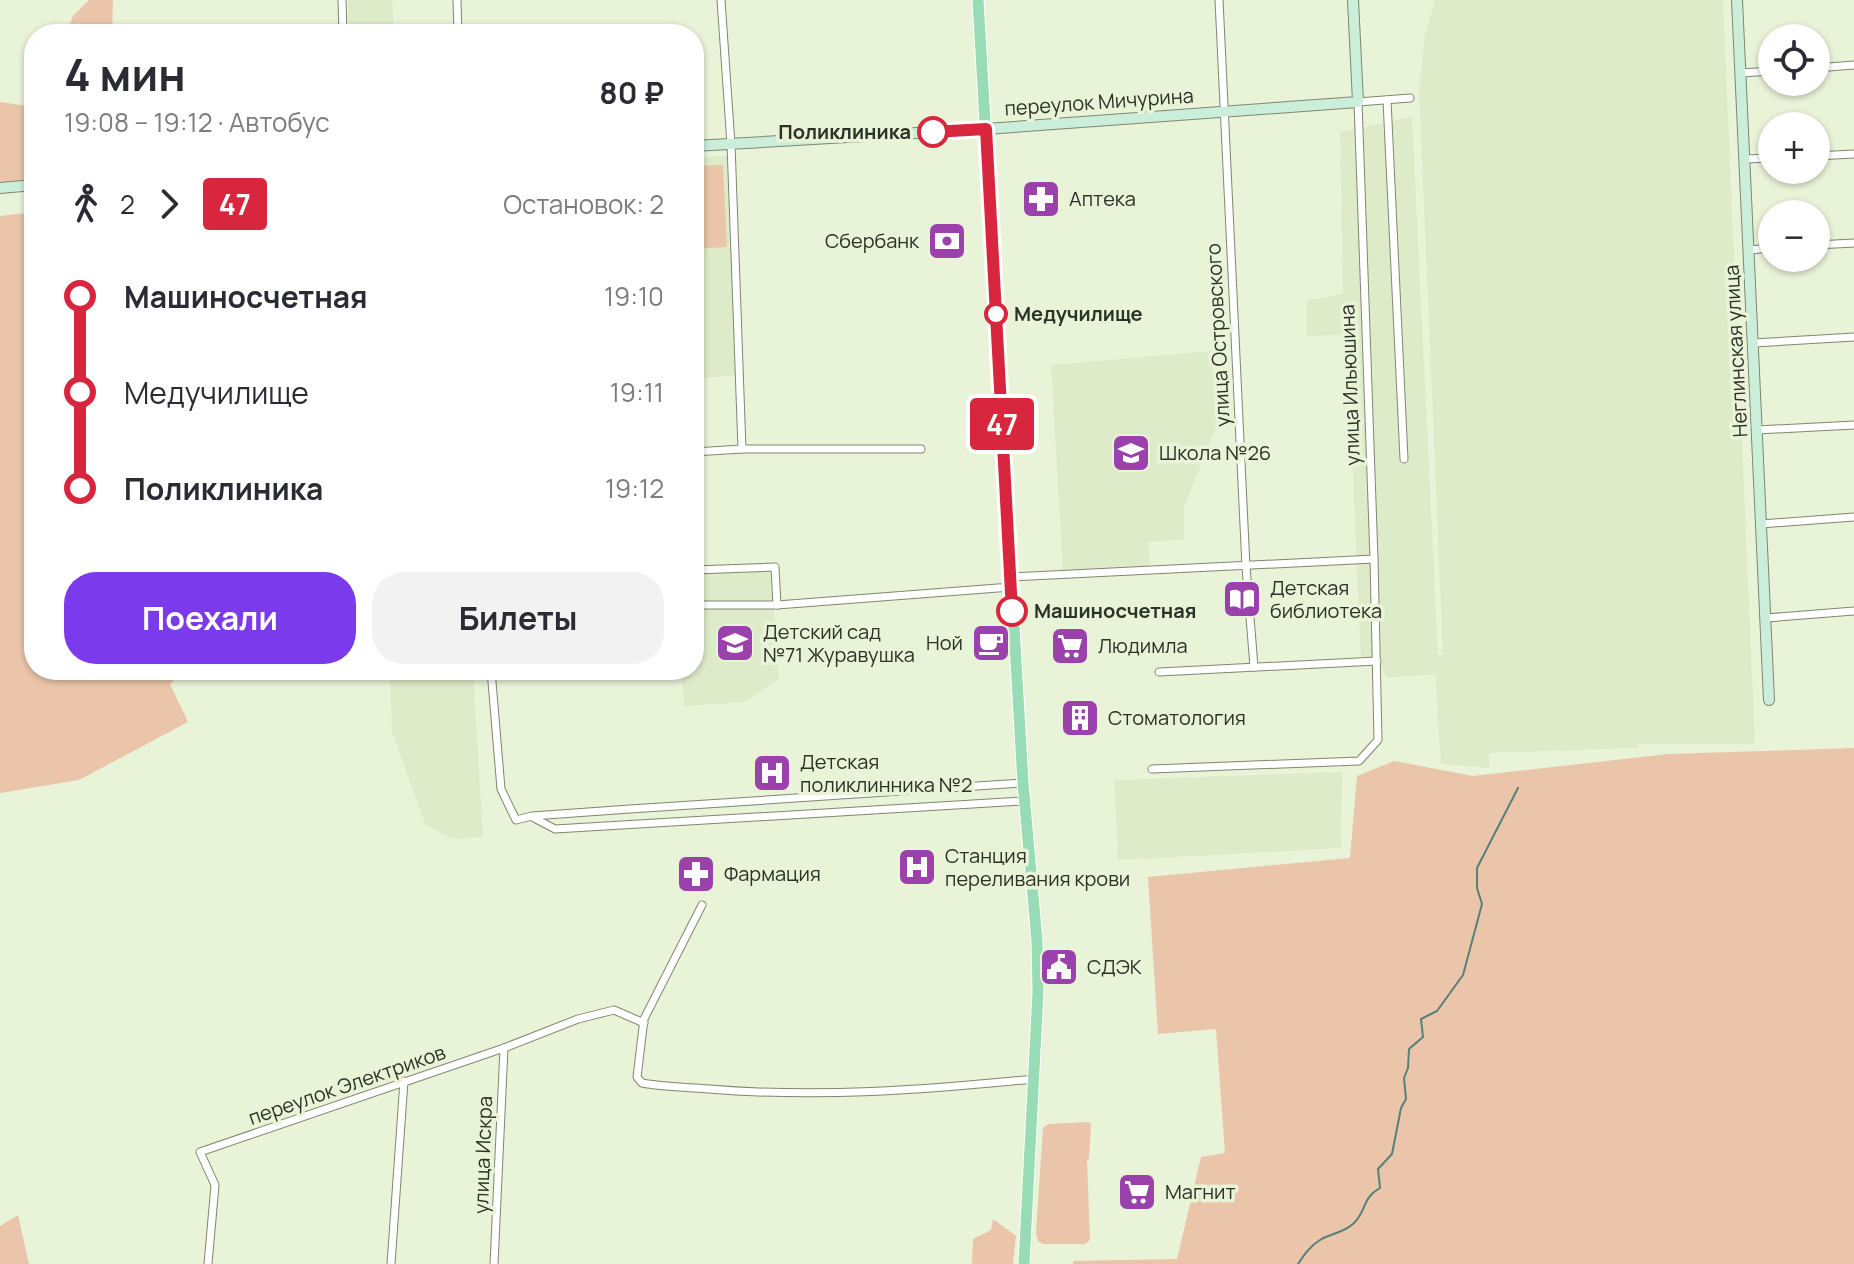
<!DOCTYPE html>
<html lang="ru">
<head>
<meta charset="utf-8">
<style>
	:root { --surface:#fff; --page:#f2f2f3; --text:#2b2b33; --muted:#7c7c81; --accent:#7c3aed }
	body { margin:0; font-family:Manrope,sans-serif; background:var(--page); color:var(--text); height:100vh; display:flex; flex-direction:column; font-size:30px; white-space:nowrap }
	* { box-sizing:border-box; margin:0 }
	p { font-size:26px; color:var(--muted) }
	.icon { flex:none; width:44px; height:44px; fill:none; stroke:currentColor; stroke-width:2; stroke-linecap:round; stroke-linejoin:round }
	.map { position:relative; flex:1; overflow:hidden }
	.sheet { position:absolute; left:24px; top:24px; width:680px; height:656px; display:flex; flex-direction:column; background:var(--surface); border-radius:32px; box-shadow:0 2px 6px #0004 }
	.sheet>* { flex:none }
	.badge { padding:0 16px; border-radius:6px; font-size:28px; line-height:52px }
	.fabs { position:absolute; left:1758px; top:24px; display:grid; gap:16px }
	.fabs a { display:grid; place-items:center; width:72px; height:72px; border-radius:50%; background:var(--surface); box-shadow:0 2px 6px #0004; font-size:40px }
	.map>.badge { position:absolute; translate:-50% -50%; box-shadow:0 0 0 4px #fff }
	.legs { display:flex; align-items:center; gap:12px; height:88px; padding:0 40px; font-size:26px }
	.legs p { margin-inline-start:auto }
	.summary { display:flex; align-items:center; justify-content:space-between; height:136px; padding:0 40px }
	h1 { font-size:44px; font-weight:700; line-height:60px }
	.action { display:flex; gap:16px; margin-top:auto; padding:16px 40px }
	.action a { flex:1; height:92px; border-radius:32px; background:var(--accent); color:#fff; font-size:32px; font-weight:700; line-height:92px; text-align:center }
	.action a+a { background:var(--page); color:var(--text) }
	ul { padding:0 40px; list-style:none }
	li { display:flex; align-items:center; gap:28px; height:96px; font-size:30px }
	li i { display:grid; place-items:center; width:12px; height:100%; margin:0 10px; background:currentColor }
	li i::after { content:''; width:20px; height:20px; margin:-10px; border:6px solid; border-radius:50%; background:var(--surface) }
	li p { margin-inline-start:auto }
	li:first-child i { background:linear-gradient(#0000 50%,currentColor 0) }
	li:last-child i { background:linear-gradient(currentColor 50%,#0000 0) }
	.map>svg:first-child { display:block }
</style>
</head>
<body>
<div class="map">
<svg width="1854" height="1264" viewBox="0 0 1854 1264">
	<rect width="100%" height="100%" fill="#e9f3d8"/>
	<g fill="#deebc8">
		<path d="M348 0H392L394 34H349Z"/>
		<path d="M1435 0H1723L1755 744H1638V748L1489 753V768L1441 764 1435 674 1387 678 1378 661 1361 663 1347 334 1307 337V300L1343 294 1340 132 1412 117 1438 654 1443 655 1419 90 1425 35Z"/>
		<path d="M727 156 736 376 694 378V158Z"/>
		<path d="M1212 351 1217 425 1184 507V539L1149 542 1150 568 1063 572 1051 365Z"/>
		<path d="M770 569 779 678 745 702 684 706 681 670H694V575Z"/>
		<path d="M390 670H473L483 837 452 839 425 824 392 731Z"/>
		<path d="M1342 772 1341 848 1118 860 1114 780Z"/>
	</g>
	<g fill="#ebc5a9">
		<path d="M89 0H113L112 34H66L73 16Z"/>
		<path d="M0 102 34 107V182L0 185Z"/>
		<path d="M723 165 727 247 694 249V166Z"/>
		<path d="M34 212V670H185L170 684 188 722 79 780 0 793V216Z"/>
		<path d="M1854 748V1264H1073V1261L1177 1259 1201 1157 1225 1153 1216 1029 1158 1034 1148 877 1350 858 1357 776 1394 761 1473 776 1668 754Z"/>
		<path d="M1088 1122 1091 1124 1089 1159 1087 1160 1090 1240 1085 1244H1043L1038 1241 1036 1233 1043 1128 1048 1124Z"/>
		<path d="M18 1215 29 1264H0V1226Z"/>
		<path d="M993 1219 1016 1236 1013 1264H972L973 1239 991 1230Z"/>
	</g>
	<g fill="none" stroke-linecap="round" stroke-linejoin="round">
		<path stroke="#56817a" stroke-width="2" d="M1298 1264C1304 1255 1310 1246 1320 1240 1331 1233 1344 1233 1354 1223 1367 1210 1362 1198 1380 1188L1378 1169 1392 1154 1401 1108 1406 1099 1404 1078 1408 1068 1409 1049 1423 1037 1421 1019 1437 1011 1463 975 1482 904 1477 888V868L1518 788"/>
		<defs>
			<g id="street">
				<path d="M342 0 343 34"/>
				<path d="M457 0 458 34"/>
				<path d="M1219 0 1246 567 1254 667"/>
				<path d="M1816 68 1854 65"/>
				<path d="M1741 73 1772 71"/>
				<path d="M1387 100 1404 459"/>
				<path d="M1816 156 1854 154"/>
				<path d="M1745 159 1772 158"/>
				<path d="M1816 245 1854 243"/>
				<path d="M1749 250 1772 248"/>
				<path d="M1754 343 1854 337"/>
				<path d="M1757 430 1854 425"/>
				<path d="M742 449H921"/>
				<path d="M694 452 742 449 731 144 721 0"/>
				<path d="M1761 524 1854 517"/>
				<path d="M694 570 775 567 777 605 1011 587"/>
				<path d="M1010 577 1374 559"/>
				<path d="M694 605H777"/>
				<path d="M1766 618 1854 611"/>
				<path d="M491 670 501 789 516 820 532 816 630 809 1023 783"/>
				<path d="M1159 672 1377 661"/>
				<path d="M1152 769 1359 761 1378 740 1374 559 1358 102 1410 98"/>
				<path d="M534 818 555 829 1024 801"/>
				<path d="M702 905 644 1019 637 1077 642 1083C664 1087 687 1087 709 1089 818 1098 925 1090 1034 1079"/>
				<path d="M208 1264 215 1185 200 1152 504 1048 578 1019 614 1010 644 1023"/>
				<path d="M391 1264 404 1081"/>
				<path d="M494 1264 504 1048"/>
			</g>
			<g id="secondary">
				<path d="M1737 0 1769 700"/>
				<path d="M694 146 986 129 1358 102 1353 0"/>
				<path d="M0 188 34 185"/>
			</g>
			<path id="primary" d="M978 0 1023 783 1037 941 1038 992 1024 1264"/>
		</defs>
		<use href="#street" stroke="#7f876f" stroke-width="9"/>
		<use href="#secondary" stroke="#7f876f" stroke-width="12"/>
		<use href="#primary" stroke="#fff" stroke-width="13"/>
		<use href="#street" stroke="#fff" stroke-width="7"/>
		<use href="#secondary" stroke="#cbeeda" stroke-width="10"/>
		<use href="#primary" stroke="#98dcb6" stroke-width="11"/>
	</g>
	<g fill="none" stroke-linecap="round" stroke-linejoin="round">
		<defs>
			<path id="line-1" d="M933 132 986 129 1012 611"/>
		</defs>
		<use href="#line-1" stroke="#fff" stroke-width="18"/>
		<use href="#line-1" stroke="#d7263d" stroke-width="12"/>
	</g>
	<defs>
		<symbol id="pharmacy-square" viewBox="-11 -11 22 22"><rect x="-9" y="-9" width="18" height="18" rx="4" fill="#9a41ac" stroke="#e9f3d8"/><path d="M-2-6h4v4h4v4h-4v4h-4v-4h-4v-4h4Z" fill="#fff"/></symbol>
		<symbol id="bank-square" viewBox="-11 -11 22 22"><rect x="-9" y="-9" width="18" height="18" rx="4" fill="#9a41ac" stroke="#e9f3d8"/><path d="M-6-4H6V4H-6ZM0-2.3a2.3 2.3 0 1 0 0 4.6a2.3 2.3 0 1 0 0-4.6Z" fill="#fff"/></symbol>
		<symbol id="school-square" viewBox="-11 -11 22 22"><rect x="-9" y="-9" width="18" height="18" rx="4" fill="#9a41ac" stroke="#e9f3d8"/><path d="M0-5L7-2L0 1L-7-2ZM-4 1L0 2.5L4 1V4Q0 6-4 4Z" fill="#fff"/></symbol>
		<symbol id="library-square" viewBox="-11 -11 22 22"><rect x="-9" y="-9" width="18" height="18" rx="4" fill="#9a41ac" stroke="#e9f3d8"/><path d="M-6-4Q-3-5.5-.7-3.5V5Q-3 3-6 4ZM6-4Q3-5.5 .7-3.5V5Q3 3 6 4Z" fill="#fff"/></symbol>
		<symbol id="cafe-square" viewBox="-11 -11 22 22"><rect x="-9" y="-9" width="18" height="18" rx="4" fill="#9a41ac" stroke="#e9f3d8"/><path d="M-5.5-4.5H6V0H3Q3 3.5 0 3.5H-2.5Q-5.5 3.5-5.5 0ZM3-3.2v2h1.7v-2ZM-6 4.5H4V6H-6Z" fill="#fff"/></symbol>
		<symbol id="supermarket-square" viewBox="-11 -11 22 22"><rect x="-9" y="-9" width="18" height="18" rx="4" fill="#9a41ac" stroke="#e9f3d8"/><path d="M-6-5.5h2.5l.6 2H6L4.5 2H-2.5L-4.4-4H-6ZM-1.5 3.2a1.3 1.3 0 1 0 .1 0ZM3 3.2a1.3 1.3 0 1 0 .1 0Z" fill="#fff"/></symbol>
		<symbol id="building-square" viewBox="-11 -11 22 22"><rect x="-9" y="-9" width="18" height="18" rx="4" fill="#9a41ac" stroke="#e9f3d8"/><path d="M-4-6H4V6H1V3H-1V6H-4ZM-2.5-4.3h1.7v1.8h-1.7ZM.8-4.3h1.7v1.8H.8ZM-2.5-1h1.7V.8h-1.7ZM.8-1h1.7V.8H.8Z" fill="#fff"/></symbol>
		<symbol id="hospital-square" viewBox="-11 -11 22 22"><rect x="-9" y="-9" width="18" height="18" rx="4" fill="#9a41ac" stroke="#e9f3d8"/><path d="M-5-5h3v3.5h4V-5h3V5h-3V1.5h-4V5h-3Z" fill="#fff"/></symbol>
		<symbol id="civic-square" viewBox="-11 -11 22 22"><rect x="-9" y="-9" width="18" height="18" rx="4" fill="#9a41ac" stroke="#e9f3d8"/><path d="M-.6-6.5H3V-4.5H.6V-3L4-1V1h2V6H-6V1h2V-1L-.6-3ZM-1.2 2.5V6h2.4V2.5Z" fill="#fff"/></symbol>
	</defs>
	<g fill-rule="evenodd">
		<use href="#pharmacy-square" x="1019" y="177" width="44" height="44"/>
		<use href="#bank-square" x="925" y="219" width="44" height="44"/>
		<use href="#school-square" x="1109" y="431" width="44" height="44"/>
		<use href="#library-square" x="1220" y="577" width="44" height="44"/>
		<use href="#school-square" x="713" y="621" width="44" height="44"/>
		<use href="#cafe-square" x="969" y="621" width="44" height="44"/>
		<use href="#supermarket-square" x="1048" y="624" width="44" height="44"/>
		<use href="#building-square" x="1058" y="696" width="44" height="44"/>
		<use href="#hospital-square" x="750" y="751" width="44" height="44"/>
		<use href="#hospital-square" x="895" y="845" width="44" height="44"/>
		<use href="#pharmacy-square" x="674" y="852" width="44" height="44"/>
		<use href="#civic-square" x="1037" y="945" width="44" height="44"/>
		<use href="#supermarket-square" x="1115" y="1170" width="44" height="44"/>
	</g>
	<g fill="#fff" stroke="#d7263d" stroke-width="4">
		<circle cx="933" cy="132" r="14"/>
		<circle cx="996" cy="314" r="10"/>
		<circle cx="1012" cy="611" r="14"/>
	</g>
	<g text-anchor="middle" stroke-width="7" stroke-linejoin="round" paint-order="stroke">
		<g font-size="20" fill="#2d3126" stroke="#e9f3d8">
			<text transform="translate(1099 102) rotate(-4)" y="7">переулок Мичурина</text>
			<text transform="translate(1218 335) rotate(-93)" y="7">улица Островского</text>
			<text transform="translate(1736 351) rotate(-93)" y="7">Неглинская улица</text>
			<text transform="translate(1350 385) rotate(-92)" y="7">улица Ильюшина</text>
			<text transform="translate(347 1085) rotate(-19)" y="7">переулок Электриков</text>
			<text transform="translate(483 1155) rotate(-88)" y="7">улица Искра</text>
		</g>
		<g font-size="20" font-weight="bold" fill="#2d3126" stroke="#e9f3d8" text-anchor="start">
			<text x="911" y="139" text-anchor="end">Поликлиника</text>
			<text x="1014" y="321">Медучилище</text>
			<text x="1034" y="618">Машиносчетная</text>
		</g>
		<g font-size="20" fill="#2d3126" stroke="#e9f3d8" text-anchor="start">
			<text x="1069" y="206">Аптека</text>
			<text x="919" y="248" text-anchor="end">Сбербанк</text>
			<text x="1159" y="460">Школа №26</text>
			<text x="1270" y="595">Детская<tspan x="1270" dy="23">библиотека</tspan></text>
			<text x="763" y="639">Детский сад<tspan x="763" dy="23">№71 Журавушка</tspan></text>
			<text x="963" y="650" text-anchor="end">Ной</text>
			<text x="1098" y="653">Людимла</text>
			<text x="1108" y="725">Стоматология</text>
			<text x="800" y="769">Детская<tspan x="800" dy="23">поликлинника №2</tspan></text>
			<text x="945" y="863">Станция<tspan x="945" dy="23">переливания крови</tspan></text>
			<text x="724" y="881">Фармация</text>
			<text x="1087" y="974">СДЭК</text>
			<text x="1165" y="1199">Магнит</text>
		</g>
	</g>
</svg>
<div class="fabs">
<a><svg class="icon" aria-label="locate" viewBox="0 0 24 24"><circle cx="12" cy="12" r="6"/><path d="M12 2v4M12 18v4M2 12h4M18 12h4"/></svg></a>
<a>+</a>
<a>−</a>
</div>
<b class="badge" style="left:1002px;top:424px;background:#d7263d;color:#fff">47</b>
<section class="sheet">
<div class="summary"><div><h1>4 мин</h1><p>19:08 – 19:12 · Автобус</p></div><b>80 ₽</b></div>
<div class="legs"><svg class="icon" aria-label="walk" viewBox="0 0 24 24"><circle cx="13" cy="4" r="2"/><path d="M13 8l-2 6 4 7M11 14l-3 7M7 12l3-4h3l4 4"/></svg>2<svg class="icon" aria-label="forward" viewBox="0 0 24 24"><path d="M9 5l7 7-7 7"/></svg><b class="badge" style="background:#d7263d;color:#fff">47</b><p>Остановок: 2</p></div>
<ul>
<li><i style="color:#d7263d"></i><b>Машиносчетная</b><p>19:10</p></li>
<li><i style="color:#d7263d"></i><span>Медучилище</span><p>19:11</p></li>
<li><i style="color:#d7263d"></i><b>Поликлиника</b><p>19:12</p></li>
</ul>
<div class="action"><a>Поехали</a><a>Билеты</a></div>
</section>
</div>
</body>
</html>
